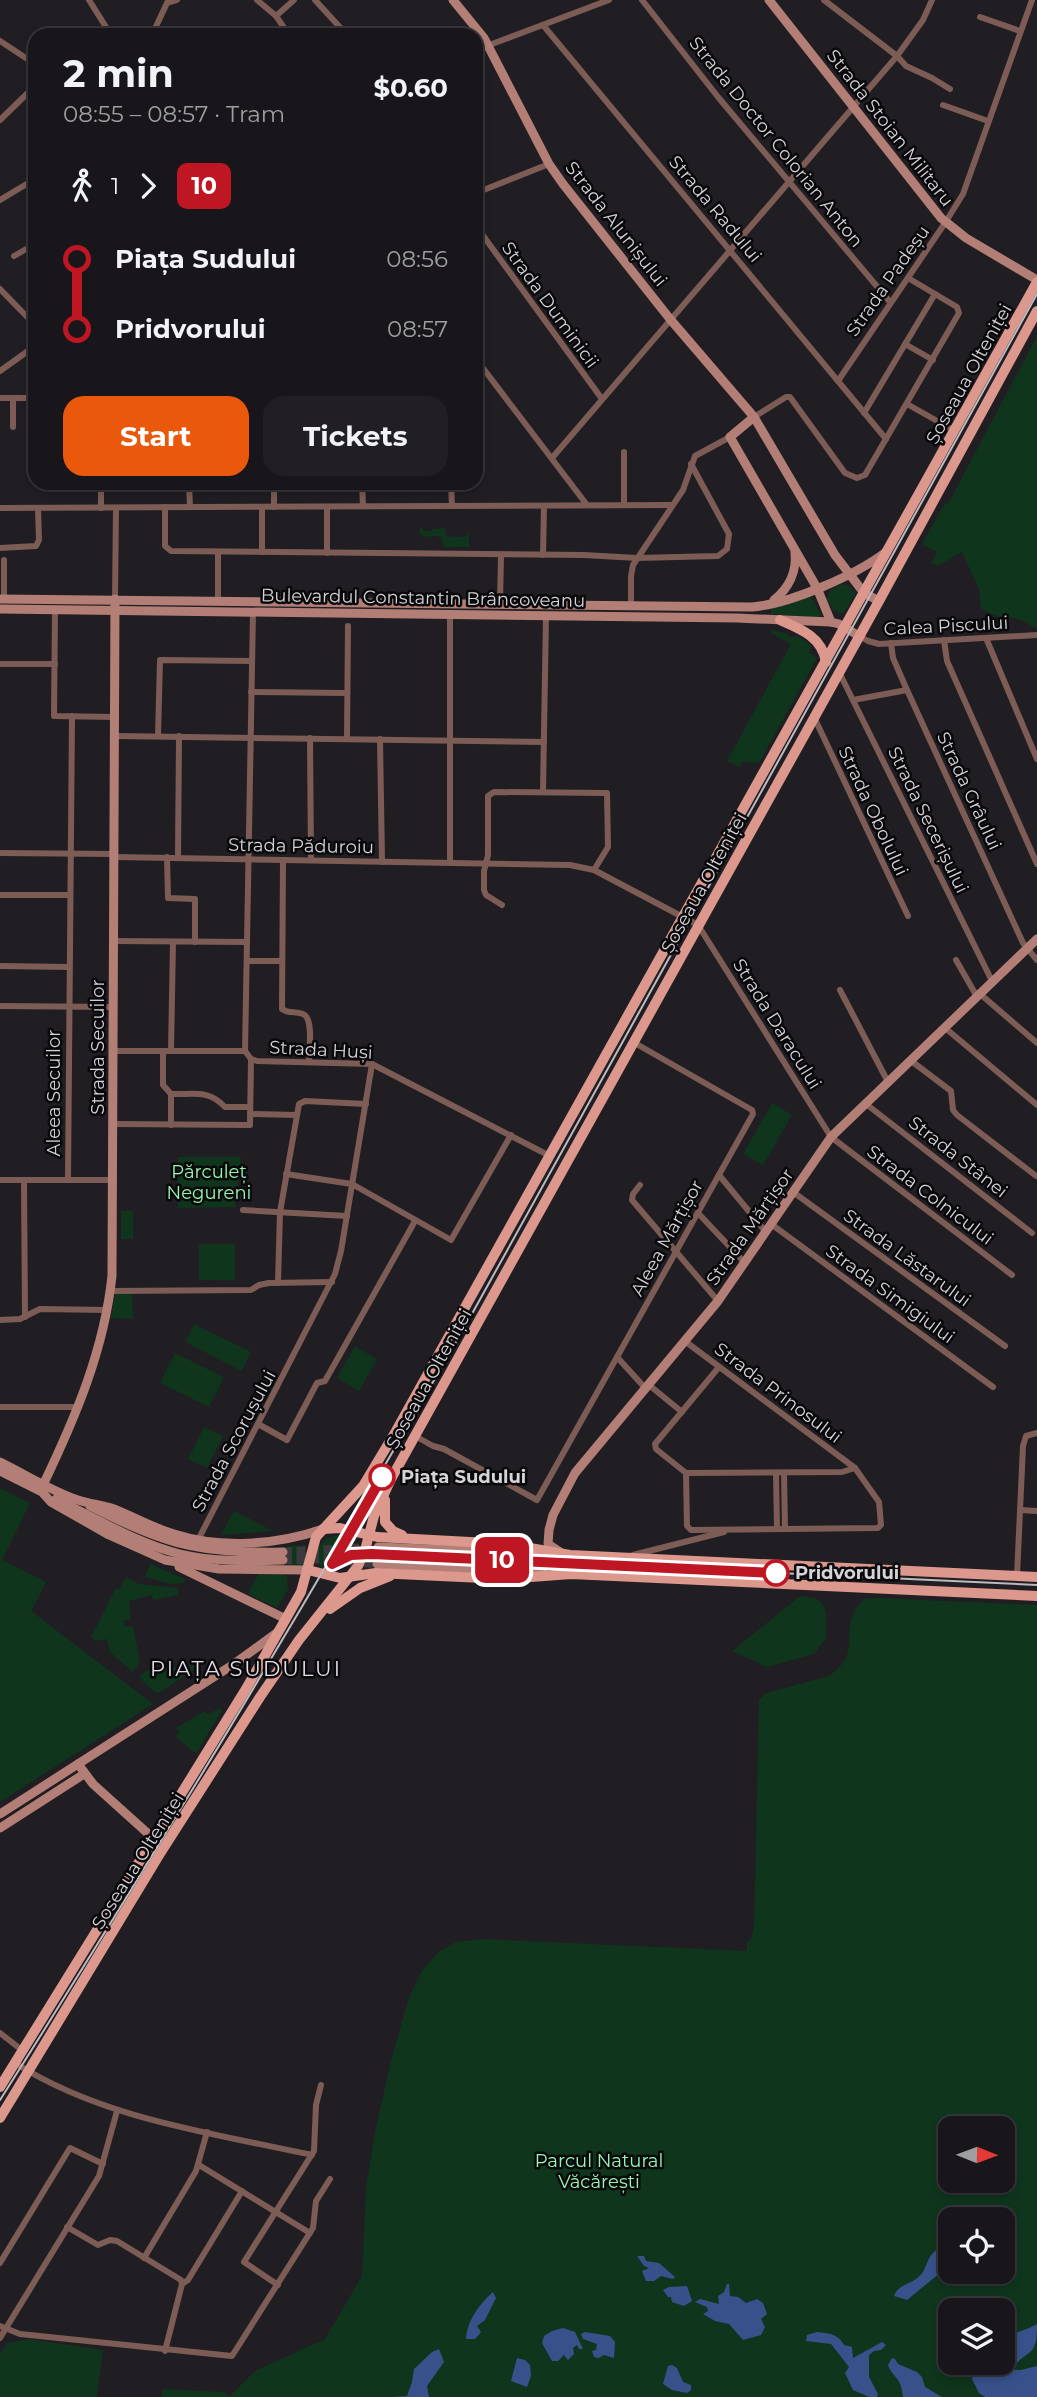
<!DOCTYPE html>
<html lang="en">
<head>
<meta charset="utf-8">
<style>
	:root { --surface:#18161a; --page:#211f23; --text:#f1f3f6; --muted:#9f9fa2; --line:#363539; --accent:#ea580c }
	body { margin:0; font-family:Montserrat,sans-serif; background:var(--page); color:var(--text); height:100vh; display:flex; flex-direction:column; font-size:26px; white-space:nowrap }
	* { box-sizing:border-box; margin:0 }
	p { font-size:23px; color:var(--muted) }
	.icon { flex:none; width:38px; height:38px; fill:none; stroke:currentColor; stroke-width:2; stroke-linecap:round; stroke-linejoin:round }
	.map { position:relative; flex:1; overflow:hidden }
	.sheet { position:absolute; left:28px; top:28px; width:455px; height:462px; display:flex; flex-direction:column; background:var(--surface); border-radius:21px; box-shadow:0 4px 10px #0003,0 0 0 2px var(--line) }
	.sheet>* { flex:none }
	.badge { padding:0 14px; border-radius:10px; font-size:24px; line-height:46px }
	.needle { width:46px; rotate:91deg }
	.fabs { position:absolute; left:938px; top:2116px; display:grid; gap:14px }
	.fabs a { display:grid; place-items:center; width:77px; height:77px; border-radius:14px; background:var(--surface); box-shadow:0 4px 10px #0003,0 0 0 2px var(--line); font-size:35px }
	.map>.badge { position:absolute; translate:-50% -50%; box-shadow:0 0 0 4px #fff }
	.legs { display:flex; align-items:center; gap:10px; height:77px; padding:0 35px; font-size:23px }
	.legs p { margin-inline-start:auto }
	.headline { display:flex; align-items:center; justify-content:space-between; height:119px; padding:0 35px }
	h1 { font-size:38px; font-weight:700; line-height:52px }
	.button { display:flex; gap:14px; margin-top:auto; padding:14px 35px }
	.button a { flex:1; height:80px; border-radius:21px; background:var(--accent); color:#fff; font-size:28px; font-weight:700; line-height:80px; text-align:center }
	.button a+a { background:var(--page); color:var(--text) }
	ul { padding:0 35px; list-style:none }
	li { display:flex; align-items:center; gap:24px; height:70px; font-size:26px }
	li i { display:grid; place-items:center; width:10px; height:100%; margin:0 9px; background:currentColor }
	li i::after { content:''; width:18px; height:18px; margin:-9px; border:5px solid; border-radius:50%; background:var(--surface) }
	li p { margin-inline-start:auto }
	li:first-child i { background:linear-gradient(#0000 50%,currentColor 0) }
	li:last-child i { background:linear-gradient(currentColor 50%,#0000 0) }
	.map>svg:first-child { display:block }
</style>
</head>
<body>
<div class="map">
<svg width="1037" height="2397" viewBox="0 0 1037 2397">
	<rect width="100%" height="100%" fill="#201e23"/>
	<g fill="#0f351d" fill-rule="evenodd">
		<path d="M1037 336V629C1032 626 1026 622 1021 620 1005 615 996 620 981 608L979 589 962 552 937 566 931 563 937 552 922 544 945 503 948 504Z"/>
		<path d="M423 527V531H430L432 529 445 528 446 536 465 537 469 533V547H444L441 538 435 535 430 537 420 535V528Z"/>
		<path d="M842 584 849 586 856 593 843 614 833 610 827 599 831 589Z"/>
		<path d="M808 596 811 597 821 615 819 618 771 614V609Z"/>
		<path d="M771 630 786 633 790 637H799L811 645 809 653 817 658 759 763 742 762 739 767 727 761 791 644 771 633Z"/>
		<path d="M772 1103 792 1115 763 1165 743 1154Z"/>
		<path d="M178 1157H241L235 1207 178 1208Z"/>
		<rect x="121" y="1211" width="12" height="28"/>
		<rect x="199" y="1244" width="36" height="36"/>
		<path d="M115 1293H132L133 1319 111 1318Z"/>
		<path d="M194 1324 251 1352 242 1371 185 1342Z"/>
		<path d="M355 1346 377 1359 359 1391 337 1378Z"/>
		<path d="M175 1353 224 1377 209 1407 160 1383Z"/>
		<path d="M204 1427 223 1436 207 1468 188 1459Z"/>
		<path d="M0 1488 30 1503 2 1560 46 1582 31 1611 153 1704 0 1802Z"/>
		<path d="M234 1511 273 1531 221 1535Z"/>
		<path d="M341 1535V1536L322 1569C311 1551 321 1536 341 1535Z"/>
		<path d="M306 1545 303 1566 288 1565 287 1546Z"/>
		<path d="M150 1564 185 1579 184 1583 170 1584 145 1577Z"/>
		<path d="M259 1573H282L287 1577 288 1589 277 1608 248 1594Z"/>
		<path d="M126 1577 139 1584 178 1588 179 1595 153 1600 152 1595 129 1601 131 1619 124 1621 125 1627 133 1626 140 1661 133 1672 110 1652 107 1639 96 1641 91 1637 116 1588 120 1589Z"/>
		<path d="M800 1596 815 1598 821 1602 826 1611V1638L814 1654 767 1667 732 1651Z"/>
		<path d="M879 1598 1037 1605V2397H162V2389L222 2392 230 2396 255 2371 325 2339 362 2276 366 2188 375 2132 391 2061 409 1997 422 1971 438 1952 456 1942 482 1939 747 1951V1942L751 1939 754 1926 759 1700 766 1693 829 1676C860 1654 843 1640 853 1614 855 1609 860 1604 864 1599ZM950 2128H1003V2180H950ZM950 2219H1003V2272H950ZM950 2310H1003V2362H950Z"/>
		<path d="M203 1659 204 1663 160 1692H155L139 1678 145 1671 192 1665V1661Z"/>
		<path d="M219 1708 222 1710 197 1752H194L175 1736 180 1733 176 1728 205 1711 208 1715Z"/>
		<path d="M29 2339 103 2350 97 2397H0V2354L7 2343Z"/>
	</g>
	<g fill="#37528b">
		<path d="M946 2245 950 2246V2262L940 2273 907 2300 894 2296C898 2285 908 2285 916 2279 931 2269 922 2254 946 2245Z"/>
		<path d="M637 2256H644L646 2261 659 2263 675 2277 673 2279 661 2276 654 2281H646L642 2271 649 2268 644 2266Z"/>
		<path d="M727 2284H729L730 2296 738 2297 746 2303 757 2299 763 2303 767 2314 761 2319 765 2327 761 2335 743 2340 729 2324 715 2321 703 2314 708 2311 707 2307 695 2302 700 2299 719 2304 718 2296 724 2292Z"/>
		<path d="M687 2286 692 2301 684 2306 672 2302 671 2297H668L663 2290 669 2287Z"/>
		<path d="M493 2292 496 2298 485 2320 477 2326 481 2332 475 2339H466C467 2321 480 2303 493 2292Z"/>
		<path d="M1037 2324C1037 2360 1029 2346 1011 2370H1021L1037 2366V2397H985L979 2393 972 2379C979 2362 985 2362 1003 2362 1003 2325 1011 2339 1037 2324Z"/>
		<path d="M563 2328 575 2332 583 2349H579L577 2345 573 2348 574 2354 568 2360 564 2355 558 2361H552L542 2343 544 2336 552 2331Z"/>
		<path d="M585 2332 610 2336 615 2342 614 2358 604 2355 599 2358 594 2357 592 2351 596 2350 597 2344 583 2339 581 2334Z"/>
		<path d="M817 2332C829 2333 838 2334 844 2345L852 2347 853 2358 882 2342 886 2345 881 2350 874 2351 869 2355V2377L878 2394 877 2397H869L853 2390 845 2373 849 2367 831 2344 806 2341 807 2335Z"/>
		<path d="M439 2349 444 2362 427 2386 429 2397H392L407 2396 412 2382 414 2369 432 2352Z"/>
		<path d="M517 2358 525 2360 530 2365 531 2376 527 2387 511 2381Z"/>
		<path d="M892 2358 895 2359 898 2364 917 2372 922 2377 925 2387 942 2397H903C901 2375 893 2379 888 2365Z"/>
		<path d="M672 2365 677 2368 683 2382 691 2385V2390L687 2393 672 2390 663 2384 668 2366Z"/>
	</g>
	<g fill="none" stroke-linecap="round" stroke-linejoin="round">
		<g stroke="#3b393e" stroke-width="9" stroke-dasharray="9 4.5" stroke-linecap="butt">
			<path d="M283 1552 378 1547"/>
			<path d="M283 1560 323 1559 377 1564"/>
		</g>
		<g stroke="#7d5c56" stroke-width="6">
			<path d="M89 0 111 35"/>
			<path d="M257 0 276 16 289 35"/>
			<path d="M315 0 347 35"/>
			<path d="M642 0 718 97 890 302"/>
			<path d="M824 0 897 56 906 66 932 78 950 89"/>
			<path d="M167 3 177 0"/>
			<path d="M276 16 294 0"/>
			<path d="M980 17 1020 31"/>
			<path d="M543 25 886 439"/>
			<path d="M152 35 167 3"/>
			<path d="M0 41 35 64"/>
			<path d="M476 50 609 0"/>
			<path d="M943 105 988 121"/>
			<path d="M0 120 35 86"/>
			<path d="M476 193 549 164"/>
			<path d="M0 200 35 179"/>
			<path d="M476 226 602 399"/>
			<path d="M14 256 35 244"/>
			<path d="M0 289 35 325"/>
			<path d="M905 344 933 360"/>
			<path d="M476 359 587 505"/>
			<path d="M0 371 35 346"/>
			<path d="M838 381 945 223 963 194 1032 0"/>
			<path d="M0 398H35"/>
			<path d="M13 398V427"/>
			<path d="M907 404 955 431"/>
			<path d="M864 413 935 294"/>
			<path d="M754 417 786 397H790L845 473 857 478 865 475 959 313 957 307 908 278"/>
			<path d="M552 458 897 56 923 20 932 0"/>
			<path d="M101 483V508"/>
			<path d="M189 483 190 507"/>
			<path d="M274 483V507"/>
			<path d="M362 483 363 506"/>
			<path d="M451 483 452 506"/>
			<path d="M624 505V452"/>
			<path d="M165 507V546L171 551 584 555 637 558 718 556 727 549 729 534 691 464"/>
			<path d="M0 508 672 505"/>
			<path d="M0 548 36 546 39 540 38 508"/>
			<path d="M262 552V507"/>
			<path d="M327 553V507"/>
			<path d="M543 555 544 506"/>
			<path d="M4 599V560"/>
			<path d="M115 599 116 508"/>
			<path d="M218 600V552"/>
			<path d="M500 604 501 555"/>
			<path d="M631 606V576L633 565 683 490 695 456 730 437"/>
			<path d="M55 610 54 716 115 717"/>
			<path d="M859 636 868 641 879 644 1037 635"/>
			<path d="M986 638 1037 759"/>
			<path d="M944 640 947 661 1037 864"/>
			<path d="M891 643 893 658 907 690 1023 943 1037 960"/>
			<path d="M0 664H55"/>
			<path d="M839 672 992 981"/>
			<path d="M251 692 347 693"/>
			<path d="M853 700 907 690"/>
			<path d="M814 717 908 916"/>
			<path d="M115 736 544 742"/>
			<path d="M158 736 160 660 252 661"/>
			<path d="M310 738 311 860"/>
			<path d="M347 738 348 626"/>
			<path d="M380 739 382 862"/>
			<path d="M543 792 546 615"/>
			<path d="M0 853 114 854"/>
			<path d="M115 857 570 865 594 870 698 925 831 1137 1012 1275"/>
			<path d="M167 857 168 898 195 899V942"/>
			<path d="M178 858 179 736"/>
			<path d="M283 860 282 1009C289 1014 295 1011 303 1014 314 1018 309 1052 309 1062"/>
			<path d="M450 862V614"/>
			<path d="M0 895H69"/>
			<path d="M502 905 486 895 484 890V871L488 855V796L494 792 607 793 608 847 594 870"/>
			<path d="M114 941 247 942"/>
			<path d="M956 960 976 995"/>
			<path d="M247 961H282"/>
			<path d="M0 966 69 967"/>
			<path d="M840 990 888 1082"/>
			<path d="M979 993 1037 1043"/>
			<path d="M0 1006 114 1007"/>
			<path d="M944 1027 1037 1105"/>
			<path d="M114 1051H245L251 1059 257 1061 372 1064 550 1156"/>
			<path d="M163 1051V1085L171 1094V1125"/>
			<path d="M171 1051 173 942"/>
			<path d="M245 1051 253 612"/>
			<path d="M910 1060 951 1091 953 1110 957 1115 1036 1176"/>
			<path d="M171 1094C194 1095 208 1089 225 1107H250"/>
			<path d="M866 1104 1032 1233"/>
			<path d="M250 1114 296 1115"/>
			<path d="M114 1124 250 1125 251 1059"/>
			<path d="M286 1174 352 1184 451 1240 511 1135"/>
			<path d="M719 1175 766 1232"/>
			<path d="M0 1180H114"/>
			<path d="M24 1180 25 1317"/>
			<path d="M68 1180 72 716"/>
			<path d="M640 1185 633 1194 632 1200 718 1301"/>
			<path d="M793 1192 1005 1346"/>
			<path d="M243 1210 347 1216"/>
			<path d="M698 1213 745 1263"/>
			<path d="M771 1224 993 1387"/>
			<path d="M278 1283 280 1212 299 1104 305 1101 366 1104"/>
			<path d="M110 1291 251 1290 259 1285 269 1283 332 1282"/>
			<path d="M0 1320 20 1319 40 1309 108 1310"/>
			<path d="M686 1342 855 1468 879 1502 881 1525 878 1528 691 1530 687 1526 686 1473"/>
			<path d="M617 1357 646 1389"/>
			<path d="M649 1385 682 1412"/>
			<path d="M0 1407H79"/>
			<path d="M258 1424 287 1440 317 1383 325 1381 415 1221"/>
			<path d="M415 1436 433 1446 444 1449 537 1500 753 1114 752 1110 633 1042"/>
			<path d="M686 1473 842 1472 855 1468"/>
			<path d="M686 1473 656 1449 655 1444 719 1367"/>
			<path d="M776 1473 777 1529"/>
			<path d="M784 1473 785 1529"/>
			<path d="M1020 1510 1037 1511"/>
			<path d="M198 1540 335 1274 341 1251 372 1064"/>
			<path d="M633 1555 724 1532"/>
			<path d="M1017 1576 1023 1446 1026 1436 1037 1433"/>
			<path d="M0 2033 23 2051"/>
			<path d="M15 2063C103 2119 212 2133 312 2155"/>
			<path d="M199 2165 310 2233"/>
			<path d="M67 2227 98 2245 110 2240 117 2241 181 2280 182 2284 165 2351"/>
			<path d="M144 2258 196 2171 207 2132"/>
			<path d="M0 2263 70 2148 103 2164"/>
			<path d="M182 2284 188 2280 242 2191"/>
			<path d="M278 2285 244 2262 314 2151 316 2105 321 2085"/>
			<path d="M0 2326 20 2334 232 2356 313 2228 316 2201 330 2179"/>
			<path d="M0 2338 99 2176 117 2111"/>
		</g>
		<g stroke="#b37e75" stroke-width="9">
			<path d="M453 0 484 38 549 164 563 184 670 319 754 417 835 555 864 593 879 601"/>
			<path d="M769 0 941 218 966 238 1037 280"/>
			<path d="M754 417 730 437 817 588 831 622"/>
			<path d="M0 599 752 607C790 604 856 575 886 552"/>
			<path d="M774 600C789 588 797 571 795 552"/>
			<path d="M0 609 737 618 831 622 839 624 859 636"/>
			<path d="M0 1462C25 1474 51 1491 78 1500 90 1504 102 1505 114 1509 134 1517 153 1528 174 1534 221 1549 277 1545 323 1529"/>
			<path d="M0 1471 42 1492 51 1502 109 1535 165 1560 219 1569 308 1570"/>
			<path d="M44 1483C76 1416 104 1350 112 1276L115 599"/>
			<path d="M56 1499C96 1518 136 1543 180 1554 214 1562 248 1561 283 1560"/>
			<path d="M90 1506C164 1544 199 1554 283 1552"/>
			<path d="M378 1547 544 1554"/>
			<path d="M560 1552 548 1544 549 1530 553 1515 575 1473 718 1301 831 1137 1037 939"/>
			<path d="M377 1564 543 1572"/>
			<path d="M179 1567 286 1619"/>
			<path d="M78 1764 93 1784 154 1839"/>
			<path d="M0 1814 234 1664 278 1632"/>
			<path d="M0 1828 84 1774"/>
		</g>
		<g stroke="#dd988d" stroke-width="10">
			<path d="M780 620C801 629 822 637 826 662"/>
			<path d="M385 1500V1522L393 1531 402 1535"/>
			<path d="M323 1529 340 1528 377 1537 507 1544 570 1555 1037 1577"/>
			<path d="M308 1570 340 1578 376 1573 504 1579 571 1574 1037 1596"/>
			<path d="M330 1609 360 1588 390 1576"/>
			<path d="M0 2087 246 1689 301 1592 316 1537 363 1486 396 1431 1037 282"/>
			<path d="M0 2118 161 1852 260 1697 299 1640 358 1566 365 1550 374 1516 391 1479 879 601 1037 311"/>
		</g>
		<g stroke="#bcbabe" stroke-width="2">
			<path d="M329 1567 346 1557 372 1554 1037 1585"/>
			<path d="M0 2100C162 1844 318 1584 468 1321L1037 294"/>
		</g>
	</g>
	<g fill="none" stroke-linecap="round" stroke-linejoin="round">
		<defs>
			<path id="line-1" d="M382 1477 332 1564 351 1555 372 1554 776 1573"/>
		</defs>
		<use href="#line-1" stroke="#fff" stroke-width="16"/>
		<use href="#line-1" stroke="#be1622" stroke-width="10"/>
	</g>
	<g fill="#fff" stroke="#be1622" stroke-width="3.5">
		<circle cx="382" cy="1477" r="12"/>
		<circle cx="776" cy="1573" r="12"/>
	</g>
	<g text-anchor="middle" stroke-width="5" stroke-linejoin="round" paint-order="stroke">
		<g font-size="18" fill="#d5d3d7" stroke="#09080b">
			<text transform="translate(890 128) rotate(52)" y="6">Strada Stoian Militaru</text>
			<text transform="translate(776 142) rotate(51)" y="6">Strada Doctor Colorian Anton</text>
			<text transform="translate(715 209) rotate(50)" y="6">Strada Radului</text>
			<text transform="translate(616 224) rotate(52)" y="6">Strada Alunișului</text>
			<text transform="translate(888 281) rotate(-55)" y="6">Strada Padeșu</text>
			<text transform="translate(550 305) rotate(54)" y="6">Strada Duminicii</text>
			<text transform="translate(969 374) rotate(-61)" y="6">Șoseaua Olteniței</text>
			<text transform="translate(423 598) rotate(1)" y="6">Bulevardul Constantin Brâncoveanu</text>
			<text transform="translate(946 626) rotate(-3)" y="6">Calea Piscului</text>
			<text transform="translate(969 791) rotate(65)" y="6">Strada Grâului</text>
			<text transform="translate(873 811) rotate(65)" y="6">Strada Obolului</text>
			<text transform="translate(928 820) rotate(64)" y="6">Strada Secerișului</text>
			<text transform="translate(301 846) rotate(1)" y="6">Strada Păduroiu</text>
			<text transform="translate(704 883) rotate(-61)" y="6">Șoseaua Olteniței</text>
			<text transform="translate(777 1024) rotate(58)" y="6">Strada Daracului</text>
			<text transform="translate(98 1047) rotate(-90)" y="6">Strada Secuilor</text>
			<text transform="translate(321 1050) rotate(3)" y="6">Strada Huși</text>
			<text transform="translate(54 1093) rotate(-90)" y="6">Aleea Secuilor</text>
			<text transform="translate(958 1157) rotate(38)" y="6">Strada Stânei</text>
			<text transform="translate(930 1195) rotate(37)" y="6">Strada Colnicului</text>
			<text transform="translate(750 1227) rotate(-55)" y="6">Strada Mărțișor</text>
			<text transform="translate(667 1238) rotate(-61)" y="6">Aleea Mărțișor</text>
			<text transform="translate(907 1258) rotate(36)" y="6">Strada Lăstarului</text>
			<text transform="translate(890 1294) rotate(36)" y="6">Strada Simigiului</text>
			<text transform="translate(429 1379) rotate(-61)" y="6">Șoseaua Olteniței</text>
			<text transform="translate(778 1393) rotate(37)" y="6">Strada Prinosului</text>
			<text transform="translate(234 1441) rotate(-62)" y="6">Strada Scorușului</text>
			<text transform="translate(138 1861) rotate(-58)" y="6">Șoseaua Olteniței</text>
		</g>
		<g font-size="18" fill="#97f6b3" stroke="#09080b">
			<text x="209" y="1178">Părculeț<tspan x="209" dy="21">Negureni</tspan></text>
			<text x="599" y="2167">Parcul Natural<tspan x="599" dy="21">Văcărești</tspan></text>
		</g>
		<g font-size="18" font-weight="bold" fill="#d5d3d7" stroke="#09080b" text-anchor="start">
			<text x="401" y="1483">Piața Sudului</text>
			<text x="795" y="1579">Pridvorului</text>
		</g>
		<g font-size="21" letter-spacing="2" fill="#e0dde5" stroke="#09080b">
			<text x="246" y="1676">PIAȚA SUDULUI</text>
		</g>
	</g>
</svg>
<div class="fabs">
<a><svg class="needle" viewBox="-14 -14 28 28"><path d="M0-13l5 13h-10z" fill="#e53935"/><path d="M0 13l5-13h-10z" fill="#9f9fa2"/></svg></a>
<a><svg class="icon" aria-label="locate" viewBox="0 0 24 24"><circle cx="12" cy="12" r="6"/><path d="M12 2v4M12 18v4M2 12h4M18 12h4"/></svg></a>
<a><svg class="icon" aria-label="layers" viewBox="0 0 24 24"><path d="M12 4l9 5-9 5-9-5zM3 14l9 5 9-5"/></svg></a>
</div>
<b class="badge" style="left:502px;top:1560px;background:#be1622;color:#fff">10</b>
<section class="sheet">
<div class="headline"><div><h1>2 min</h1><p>08:55 – 08:57 · Tram</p></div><b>$0.60</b></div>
<div class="legs"><svg class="icon" aria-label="walk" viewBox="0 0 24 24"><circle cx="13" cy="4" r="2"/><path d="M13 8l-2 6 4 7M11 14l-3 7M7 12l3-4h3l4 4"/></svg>1<svg class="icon" aria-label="forward" viewBox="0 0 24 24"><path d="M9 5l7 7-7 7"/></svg><b class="badge" style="background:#be1622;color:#fff">10</b></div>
<ul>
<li><i style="color:#be1622"></i><b>Piața Sudului</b><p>08:56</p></li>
<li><i style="color:#be1622"></i><b>Pridvorului</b><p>08:57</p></li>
</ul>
<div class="button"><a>Start</a><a>Tickets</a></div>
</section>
</div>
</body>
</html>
